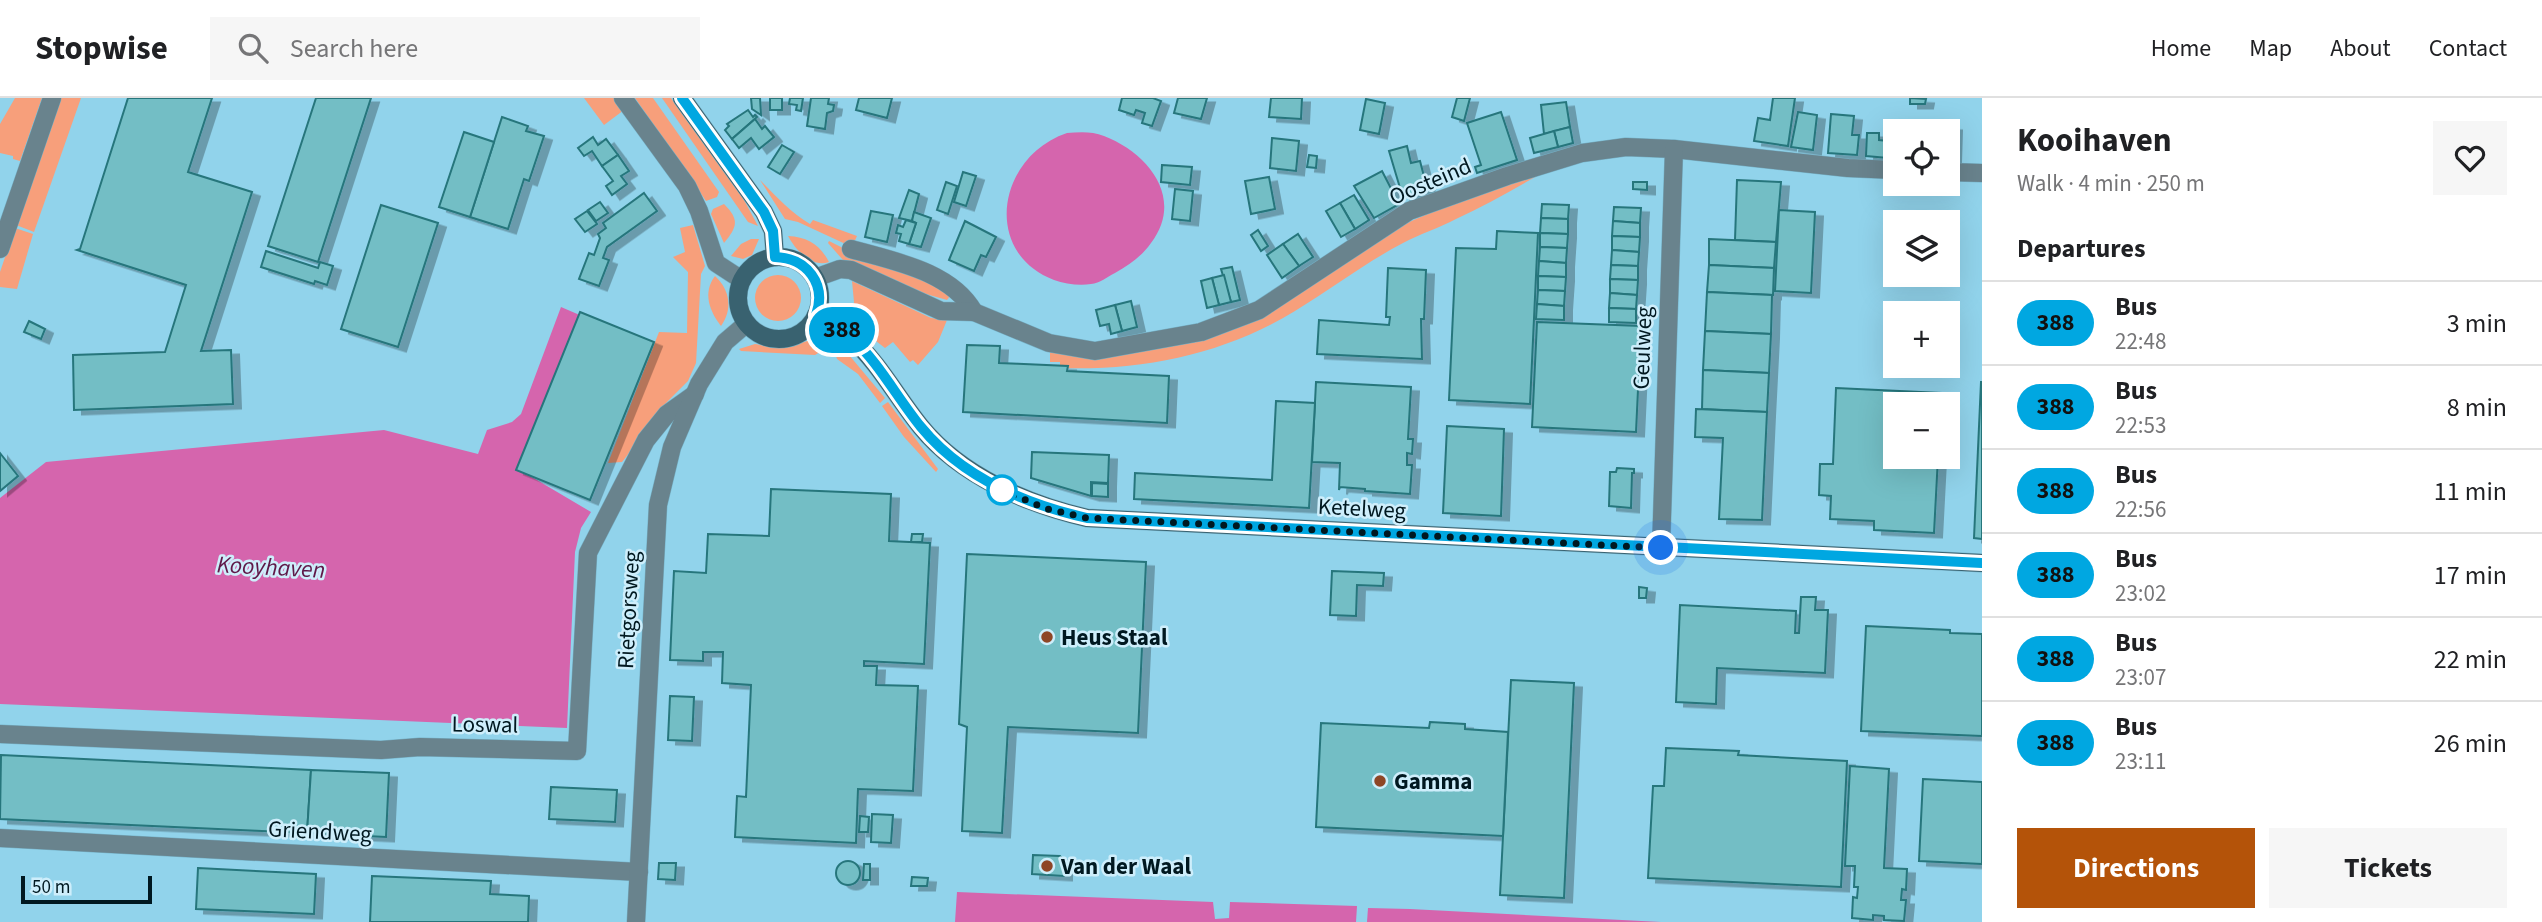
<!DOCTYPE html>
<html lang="en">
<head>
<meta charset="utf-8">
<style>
	:root { --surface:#fff; --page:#f6f6f6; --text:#202124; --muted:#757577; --line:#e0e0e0; --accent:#b45309 }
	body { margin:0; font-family:"Source Sans 3",sans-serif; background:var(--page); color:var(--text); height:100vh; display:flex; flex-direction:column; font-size:26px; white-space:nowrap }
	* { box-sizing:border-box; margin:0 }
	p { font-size:23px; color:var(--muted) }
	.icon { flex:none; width:38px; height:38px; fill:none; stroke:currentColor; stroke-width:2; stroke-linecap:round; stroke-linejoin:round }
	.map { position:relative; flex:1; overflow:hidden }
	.sheet { display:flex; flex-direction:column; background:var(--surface); width:560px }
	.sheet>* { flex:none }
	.badge { padding:0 14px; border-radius:23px; font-size:24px; line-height:46px }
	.buttons { position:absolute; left:1883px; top:21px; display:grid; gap:14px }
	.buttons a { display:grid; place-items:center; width:77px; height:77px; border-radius:0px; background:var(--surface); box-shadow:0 7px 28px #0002; font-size:35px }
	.scale { position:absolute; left:21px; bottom:18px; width:131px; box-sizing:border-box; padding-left:7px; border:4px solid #001820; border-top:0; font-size:19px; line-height:24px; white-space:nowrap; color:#001820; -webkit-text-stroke:5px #ceeefb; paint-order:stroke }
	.you { position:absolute; width:35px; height:35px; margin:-18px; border:5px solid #fff; border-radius:50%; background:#1a73e8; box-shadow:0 0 0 10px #1a73e833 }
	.map>.badge { position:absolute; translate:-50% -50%; box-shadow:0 0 0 4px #fff }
	h2 { padding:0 35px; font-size:26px; line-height:63px }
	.round { display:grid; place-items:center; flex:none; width:74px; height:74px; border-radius:0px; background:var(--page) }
	.headline { display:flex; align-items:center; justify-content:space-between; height:119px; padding:0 35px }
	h1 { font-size:33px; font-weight:700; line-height:52px }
	.primary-button { display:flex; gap:14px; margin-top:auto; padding:14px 35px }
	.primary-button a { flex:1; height:80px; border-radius:0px; background:var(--accent); color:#fff; font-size:28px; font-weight:700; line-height:80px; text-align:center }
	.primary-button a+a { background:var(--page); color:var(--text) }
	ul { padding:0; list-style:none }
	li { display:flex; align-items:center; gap:21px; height:84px; padding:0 35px; border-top:2px solid var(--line) }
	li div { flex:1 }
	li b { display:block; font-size:26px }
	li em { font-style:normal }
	li .badge { min-width:77px; font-weight:700; text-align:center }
	header { display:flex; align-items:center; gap:42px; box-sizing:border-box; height:98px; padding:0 35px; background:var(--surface); border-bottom:2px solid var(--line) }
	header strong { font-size:33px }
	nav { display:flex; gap:38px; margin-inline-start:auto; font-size:24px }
	.search { width:490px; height:63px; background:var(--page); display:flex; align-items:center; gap:18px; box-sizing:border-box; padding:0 24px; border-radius:0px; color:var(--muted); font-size:26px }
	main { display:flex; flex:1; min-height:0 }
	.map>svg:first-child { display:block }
</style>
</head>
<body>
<header>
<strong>Stopwise</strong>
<div class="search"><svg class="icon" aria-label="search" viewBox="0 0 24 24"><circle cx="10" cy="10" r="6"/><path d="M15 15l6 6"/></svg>Search here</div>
<nav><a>Home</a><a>Map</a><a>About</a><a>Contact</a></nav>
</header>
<main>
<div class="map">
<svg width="1982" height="824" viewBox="0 0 1982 824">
	<defs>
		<filter id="shadow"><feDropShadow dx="8" dy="4.5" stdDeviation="0" flood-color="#0004"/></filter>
	</defs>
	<rect width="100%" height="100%" fill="#91d3eb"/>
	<g fill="#f79f7b">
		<path d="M15 0H42L20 63 13 61V58L0 55V26Z"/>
		<path d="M60 0H81L34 134 16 127Z"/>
		<path d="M584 0H615L624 12 604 27Z"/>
		<path d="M635 0H653L719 94 717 99 706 103Z"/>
		<path d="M662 0H671L743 100 758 128 748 124Z"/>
		<path d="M1541 76C1513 91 1485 108 1456 121 1439 130 1420 136 1403 145 1365 165 1331 191 1295 213 1225 256 1142 273 1060 270V264H1050V244L1113 258 1178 245 1387 134 1472 96Z"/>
		<path d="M760 82C776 98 790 114 810 126L813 122 857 138 852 149 798 124 785 121Z"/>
		<path d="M724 106C740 122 737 129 724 145L711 116 713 111Z"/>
		<path d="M693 127 705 168 701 176 696 265 688 283 667 304 626 359 622 364 608 365 659 234 687 235 688 174 673 159 685 154 680 130Z"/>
		<path d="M15 130 33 136 17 191 0 189V174Z"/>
		<path d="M788 138C808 139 820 147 829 164 812 170 796 153 788 138Z"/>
		<path d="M751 141H759L752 157 743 161 731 158 741 146Z"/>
		<path d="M829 143 849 153 926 180 950 198 947 202 926 196 843 162 828 145Z"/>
		<circle cx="778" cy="200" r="23"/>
		<path d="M715 178C730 192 733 211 721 228 710 214 702 195 715 178Z"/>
		<path d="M852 183 931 220 947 222 938 244 918 267 913 262 910 264 893 244 885 250 850 223 854 204Z"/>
		<path d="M815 241 827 242 820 254 815 257 741 253 739 251 755 246 781 250Z"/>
		<path d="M839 249 849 257 885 300 880 305 858 276 837 261 835 255Z"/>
		<path d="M888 304 938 371 936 374 904 339 882 308Z"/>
	</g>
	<g fill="#d565ad">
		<path d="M1067 35C1079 34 1092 33 1104 38 1148 55 1185 100 1151 145 1141 159 1130 166 1115 175 1107 179 1100 185 1091 186 1080 188 1065 186 1054 182 981 154 998 58 1067 35Z"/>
		<path d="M561 209 582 218 520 372 591 414 581 430 575 454 567 630 0 606V400L46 364 384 332 478 356 487 332 512 324 521 316Z"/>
		<path d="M957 794 1213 804 1215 821 1229 820 1230 804 1357 808 1356 824H955Z"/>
		<path d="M1368 810 1410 811 1661 824H1367Z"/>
	</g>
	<g fill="#73bec5" stroke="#27767c" stroke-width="2" filter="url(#shadow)">
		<path d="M128 0H212L188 74 252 94 201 253 231 252 233 306 74 312 73 257 165 254 186 187 77 152 80 151Z"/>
		<path d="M316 0H371L318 164 268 148Z"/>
		<path d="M751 0H760L761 17 752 11Z"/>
		<rect x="770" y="0" width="12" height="12"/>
		<path d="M790 0H803L801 13 796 12 797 7 789 6Z"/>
		<path d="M811 0H829L828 6 834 7 833 13 827 15 825 31 807 28Z"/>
		<path d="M859 0H892L887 20 856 12Z"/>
		<path d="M1122 0H1153L1161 3 1152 28 1142 25 1145 15 1136 12 1134 17 1119 12Z"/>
		<path d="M1178 0H1207L1201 21 1174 15Z"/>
		<path d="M1271 0H1302L1301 21 1269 19Z"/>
		<path d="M1457 0H1470L1464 23 1452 19Z"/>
		<path d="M1773 0H1795L1788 48 1754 43 1758 20 1770 22Z"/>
		<path d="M1910 0 1926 1 1925 6H1910Z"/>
		<path d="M1366 1 1385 5 1379 36 1360 32Z"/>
		<path d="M1566 4 1570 29 1544 36 1541 7Z"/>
		<path d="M748 12 753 19 755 17 757 19 732 41 725 32 729 28 727 26Z"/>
		<path d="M1501 14 1517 62 1477 75 1475 69 1481 67 1467 25Z"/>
		<path d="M1798 14 1817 17 1813 52 1791 49Z"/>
		<path d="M1831 16 1854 18 1852 37H1859L1857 57 1828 55Z"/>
		<path d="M502 19 528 28 526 33 544 38 529 83 524 81 508 131 470 119Z"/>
		<path d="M755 21 762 31 765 28 774 39 759 51 751 40 739 50 732 41Z"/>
		<path d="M1914 26 1934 27V33H1913Z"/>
		<path d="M1934 27 1954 28 1953 60H1948V33H1934Z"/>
		<path d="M1570 29 1573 45 1558 49 1554 33Z"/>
		<path d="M1554 33 1558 49 1534 55 1530 40Z"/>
		<path d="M464 34 494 44 470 119 439 109Z"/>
		<path d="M1867 35H1879V42L1889 43 1888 60 1866 58Z"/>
		<path d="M593 39 598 47 606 41 618 57 602 68 592 53 584 58 578 50Z"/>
		<path d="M1272 40 1299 43 1296 73 1270 70Z"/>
		<path d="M782 47 794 54 780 76 768 69Z"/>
		<path d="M1407 48 1411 65 1420 63 1427 90 1403 100 1389 53Z"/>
		<path d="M618 57 629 73 621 78 627 86 612 97 606 88 613 83 602 68Z"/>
		<path d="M1309 57 1317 58 1316 70 1307 69Z"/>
		<path d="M1162 67 1192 69 1190 87 1161 84Z"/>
		<path d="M1382 73 1399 106 1374 120 1354 88Z"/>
		<path d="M963 74 976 78 966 108 954 104Z"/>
		<path d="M1269 79 1275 111 1251 116 1245 83Z"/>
		<path d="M1737 82 1781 84 1776 144 1735 142Z"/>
		<path d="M946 84 957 88 948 116 937 112Z"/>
		<path d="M1633 84H1647V92L1633 91Z"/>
		<path d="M1175 91 1193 93 1190 123 1172 121Z"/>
		<path d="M909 92 919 96 912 123 899 120Z"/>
		<path d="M644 95 657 113 607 149 603 160 609 162 599 188 579 181 589 155 594 157 600 140 598 136 606 130 603 125Z"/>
		<path d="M1354 97 1369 122 1355 131 1340 105Z"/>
		<path d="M600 104 608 115 596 123 588 112Z"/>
		<path d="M1340 105 1355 131 1341 139 1326 113Z"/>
		<path d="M1542 106 1569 107 1568 121 1541 120Z"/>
		<path d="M381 107 438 125 398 249 341 231Z"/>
		<path d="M1614 109 1641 110 1640 125 1613 123Z"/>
		<path d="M1779 112 1815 114 1811 195 1775 193Z"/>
		<path d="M587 113 597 126 585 134 575 121Z"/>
		<path d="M871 113 893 117 887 144 865 139Z"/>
		<path d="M914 114 931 120 921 149 909 146 916 125 912 123Z"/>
		<path d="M1541 120 1568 121V136L1540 135Z"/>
		<path d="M906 122 916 125 909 146 899 143 901 136 896 135 898 127 903 129Z"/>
		<path d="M965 123 996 139 986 159 981 157 974 173 949 162Z"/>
		<path d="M1613 123 1640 125V139L1612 138Z"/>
		<path d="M1258 132 1268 148 1261 153 1251 137Z"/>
		<path d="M1497 133 1538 135 1530 306 1449 302 1456 150 1496 151Z"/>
		<path d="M1540 135 1568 136 1567 150 1540 149Z"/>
		<path d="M1298 136 1313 159 1299 168 1283 146Z"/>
		<path d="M1612 138 1640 139 1639 154 1612 152Z"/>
		<path d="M1709 141 1776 144 1774 170 1709 167Z"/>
		<path d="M1283 146 1299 168 1282 180 1267 157Z"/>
		<path d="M1540 149 1567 150 1566 165 1539 163Z"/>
		<path d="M1612 152 1639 154 1638 168 1611 167Z"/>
		<path d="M266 153 318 170 320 164 333 168 327 187 315 183 314 186 261 169Z"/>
		<path d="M1539 163 1566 165V179L1538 178Z"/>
		<path d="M1611 167 1638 168V182L1610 181Z"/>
		<path d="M1709 167 1774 170 1773 197 1707 194Z"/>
		<path d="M1232 169 1240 202 1231 204 1221 171Z"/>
		<path d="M1388 170 1426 172 1424 221H1421L1422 261 1317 256 1319 222 1389 227 1390 219H1386Z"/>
		<path d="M1224 177 1231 204 1219 207 1212 180Z"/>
		<path d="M1538 178 1566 179 1565 193 1538 192Z"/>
		<path d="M1212 180 1219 207 1207 210 1201 183Z"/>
		<path d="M1610 181 1638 182 1637 197 1610 195Z"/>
		<path d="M1538 192 1565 193 1564 208 1537 206Z"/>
		<path d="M1707 194 1772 197 1771 236 1705 233Z"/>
		<path d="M1610 195 1637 197 1636 211 1609 210Z"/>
		<path d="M1131 203 1137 229 1122 233 1115 207Z"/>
		<path d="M1537 206 1564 208V222L1536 221Z"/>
		<path d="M1115 207 1122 233 1111 236 1109 226 1100 228 1096 212Z"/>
		<path d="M1609 210 1636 211V225L1609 224Z"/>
		<path d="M580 214 654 244 590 402 516 372Z"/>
		<path d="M29 223 45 231 41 241 24 234Z"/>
		<path d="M1537 224 1641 228 1636 334 1532 329Z"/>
		<path d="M1705 233 1771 236 1769 275 1703 272Z"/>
		<path d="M967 247 1000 248 999 265 1068 268 1067 273 1169 278 1167 325 963 314Z"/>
		<path d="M1703 272 1769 275 1767 314 1702 311Z"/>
		<path d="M1316 284 1411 289 1408 341H1413L1412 356 1407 355V367H1412L1410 396 1365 393V391L1340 389 1339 392 1340 365 1312 364Z"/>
		<path d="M1981 284H1982V441L1974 440Z"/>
		<path d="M1836 290 1941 295 1940 306H1895V359H1938L1934 435 1874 432V423L1830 421 1831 398 1819 397 1820 366H1833Z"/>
		<path d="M1276 303 1315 305 1309 410 1134 401 1135 375 1272 382Z"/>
		<path d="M1696 311 1767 314 1762 422 1719 421 1723 340 1695 339Z"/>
		<path d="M1447 328 1504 331 1501 418 1443 415Z"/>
		<path d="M1032 354 1109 357 1108 385 1091 384V398L1031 380Z"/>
		<path d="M0 355 18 378 0 393Z"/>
		<path d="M1617 370 1634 371V375H1632L1631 410 1609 408 1610 374H1616Z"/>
		<path d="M1092 385 1108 386V399L1092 398Z"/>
		<path d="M771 391 891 396 889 443 930 445 924 566 864 563V568H877L876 587 918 588 913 693 858 691 856 745 735 739 737 698 746 699 751 587 722 585 723 554H703V563L670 562 674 473 706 475 708 436 769 438Z"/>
		<path d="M912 436H923L922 444H911Z"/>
		<path d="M967 456 1146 464 1138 635 1008 629 1002 735 962 733 967 629 959 626Z"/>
		<path d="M1332 473 1384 475 1383 488 1357 487 1356 518 1330 517Z"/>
		<path d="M1639 489 1647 490 1646 500H1639Z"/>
		<path d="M1801 499H1816L1815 512H1828L1825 575 1717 570 1716 606 1676 604 1680 507 1796 513 1795 535H1799Z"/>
		<path d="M1866 528 1950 532V535L1982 536V638L1861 633Z"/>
		<path d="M1511 582 1574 585 1564 800 1500 797Z"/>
		<path d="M670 598 694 599 692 643 668 642Z"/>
		<path d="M1430 624 1465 626V631L1508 634 1503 738 1316 729 1321 625 1429 630Z"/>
		<path d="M1666 650 1739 653 1738 657 1847 663 1841 789 1648 780 1653 688H1664Z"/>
		<path d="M1 657 311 672 307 735 0 721Z"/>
		<path d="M1850 668 1889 671 1884 770 1907 771 1906 792 1902 791 1901 802H1906L1904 823 1884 822V818L1873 817V822L1852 820 1853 799 1857 800 1858 789H1854L1855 768H1845Z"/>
		<path d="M311 672 389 675 386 739 307 735Z"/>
		<path d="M1923 681 1982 684V766L1919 763Z"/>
		<path d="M551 689 617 692 615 724 549 721Z"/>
		<path d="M872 716 893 717 891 745 871 744Z"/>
		<path d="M860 718 869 719 868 734H859Z"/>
		<path d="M1033 757 1060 758 1064 763V778L1032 776Z"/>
		<circle cx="848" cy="775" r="12"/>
		<path d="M659 765H676L675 782 658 781Z"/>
		<path d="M864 766H870V782H863Z"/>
		<path d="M198 770 316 776 314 816 196 811Z"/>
		<path d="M372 778 491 783 490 796 529 798 528 824H370Z"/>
		<path d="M912 779 928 780 927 788H911Z"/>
	</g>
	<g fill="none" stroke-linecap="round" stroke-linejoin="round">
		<defs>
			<g id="street">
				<path d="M623 0 687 88 699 113 716 165 742 182"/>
				<path d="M1948 74 1982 75"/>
				<path d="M0 151 52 0"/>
				<path d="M851 151C893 163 951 173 974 214"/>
				<path d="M815 180 840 171 851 172 941 213 974 214 1049 245 1095 253 1201 234 1259 212 1409 113 1507 78 1582 55 1626 49 1674 51 1848 70 1895 72"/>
				<path d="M1661 450 1674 51"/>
				<path d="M0 636 381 652 420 649 577 653 588 455 646 342 667 316 695 296"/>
				<path d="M0 740 639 774"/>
				<path d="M636 824 658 407 672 349 699 286 725 244 746 226"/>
			</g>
			<g id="secondary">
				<path d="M682 0 764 114 773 133 775 159"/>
				<circle cx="779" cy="200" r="41"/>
				<path d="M816 217C829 224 841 231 852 241 879 265 898 301 921 329 961 378 1027 406 1087 420L1982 465"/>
			</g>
		</defs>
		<use href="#street" stroke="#77b1c6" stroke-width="19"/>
		<use href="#secondary" stroke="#77b1c6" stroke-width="19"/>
		<use href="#street" stroke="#69838d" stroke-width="18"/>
		<use href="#secondary" stroke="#396270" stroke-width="18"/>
	</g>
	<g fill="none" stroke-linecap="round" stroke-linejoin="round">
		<defs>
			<path id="line" d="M682 0 764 114 773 133 775 159C807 160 827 186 816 217 829 224 841 231 852 240 879 265 898 301 921 329 962 379 1026 406 1087 420L1982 465"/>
		</defs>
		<use href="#line" stroke="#fff" stroke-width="16"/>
		<use href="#line" stroke="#00a7e1" stroke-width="10"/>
		<path stroke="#001820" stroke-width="7" stroke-dasharray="0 12.6" d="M1002 392 1047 411 1087 420 1661 450"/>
	</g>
	<circle fill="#fff" stroke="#00a7e1" stroke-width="3.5" cx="1002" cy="392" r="14"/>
	<g fill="#8e4626" stroke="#ceeefb" stroke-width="2.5">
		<circle cx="1047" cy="539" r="7"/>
		<circle cx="1380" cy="683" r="7"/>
		<circle cx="1047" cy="768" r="7"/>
	</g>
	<g text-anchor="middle" stroke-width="5" stroke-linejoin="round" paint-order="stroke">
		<g font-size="23" fill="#001820" stroke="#ceeefb">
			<text transform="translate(1430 83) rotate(-23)" y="8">Oosteind</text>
			<text transform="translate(1642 250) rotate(-88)" y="8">Geulweg</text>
			<text transform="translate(1362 410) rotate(3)" y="8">Ketelweg</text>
			<text transform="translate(628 512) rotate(-87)" y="8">Rietgorsweg</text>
			<text transform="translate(485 626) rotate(1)" y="8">Loswal</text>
			<text transform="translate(320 733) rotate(3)" y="8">Griendweg</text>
		</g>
		<g font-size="23" font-weight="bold" fill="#001820" stroke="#ceeefb" text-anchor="start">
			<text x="1061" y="547">Heus Staal</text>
			<text x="1394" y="691">Gamma</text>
			<text x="1061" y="776">Van der Waal</text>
		</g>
		<g font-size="24" font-style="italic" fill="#5f1848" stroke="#ceeefb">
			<text transform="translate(271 469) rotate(3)" y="8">Kooyhaven</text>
		</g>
	</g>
</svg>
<div class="buttons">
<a><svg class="icon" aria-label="locate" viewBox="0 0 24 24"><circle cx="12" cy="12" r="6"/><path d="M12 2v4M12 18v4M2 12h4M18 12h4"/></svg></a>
<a><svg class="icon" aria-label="layers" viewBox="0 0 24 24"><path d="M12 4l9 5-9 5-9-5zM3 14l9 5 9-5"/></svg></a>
<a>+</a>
<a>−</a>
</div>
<div class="scale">50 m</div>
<div class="you" style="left:1661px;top:450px"></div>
<b class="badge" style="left:842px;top:232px;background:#00a7e1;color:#111">388</b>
</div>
<section class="sheet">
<div class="headline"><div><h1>Kooihaven</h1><p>Walk · 4 min · 250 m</p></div><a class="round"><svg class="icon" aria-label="heart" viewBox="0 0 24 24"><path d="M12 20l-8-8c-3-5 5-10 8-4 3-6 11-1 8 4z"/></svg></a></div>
<h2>Departures</h2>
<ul>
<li><span class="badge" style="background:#00a7e1;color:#111">388</span><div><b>Bus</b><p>22:48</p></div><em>3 min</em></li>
<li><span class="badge" style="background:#00a7e1;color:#111">388</span><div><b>Bus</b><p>22:53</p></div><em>8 min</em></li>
<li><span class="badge" style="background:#00a7e1;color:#111">388</span><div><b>Bus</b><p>22:56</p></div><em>11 min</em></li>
<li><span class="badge" style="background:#00a7e1;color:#111">388</span><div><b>Bus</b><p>23:02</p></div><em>17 min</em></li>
<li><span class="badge" style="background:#00a7e1;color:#111">388</span><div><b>Bus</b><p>23:07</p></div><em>22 min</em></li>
<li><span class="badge" style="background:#00a7e1;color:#111">388</span><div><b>Bus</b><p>23:11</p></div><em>26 min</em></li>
</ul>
<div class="primary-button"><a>Directions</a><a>Tickets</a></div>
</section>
</main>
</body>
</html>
